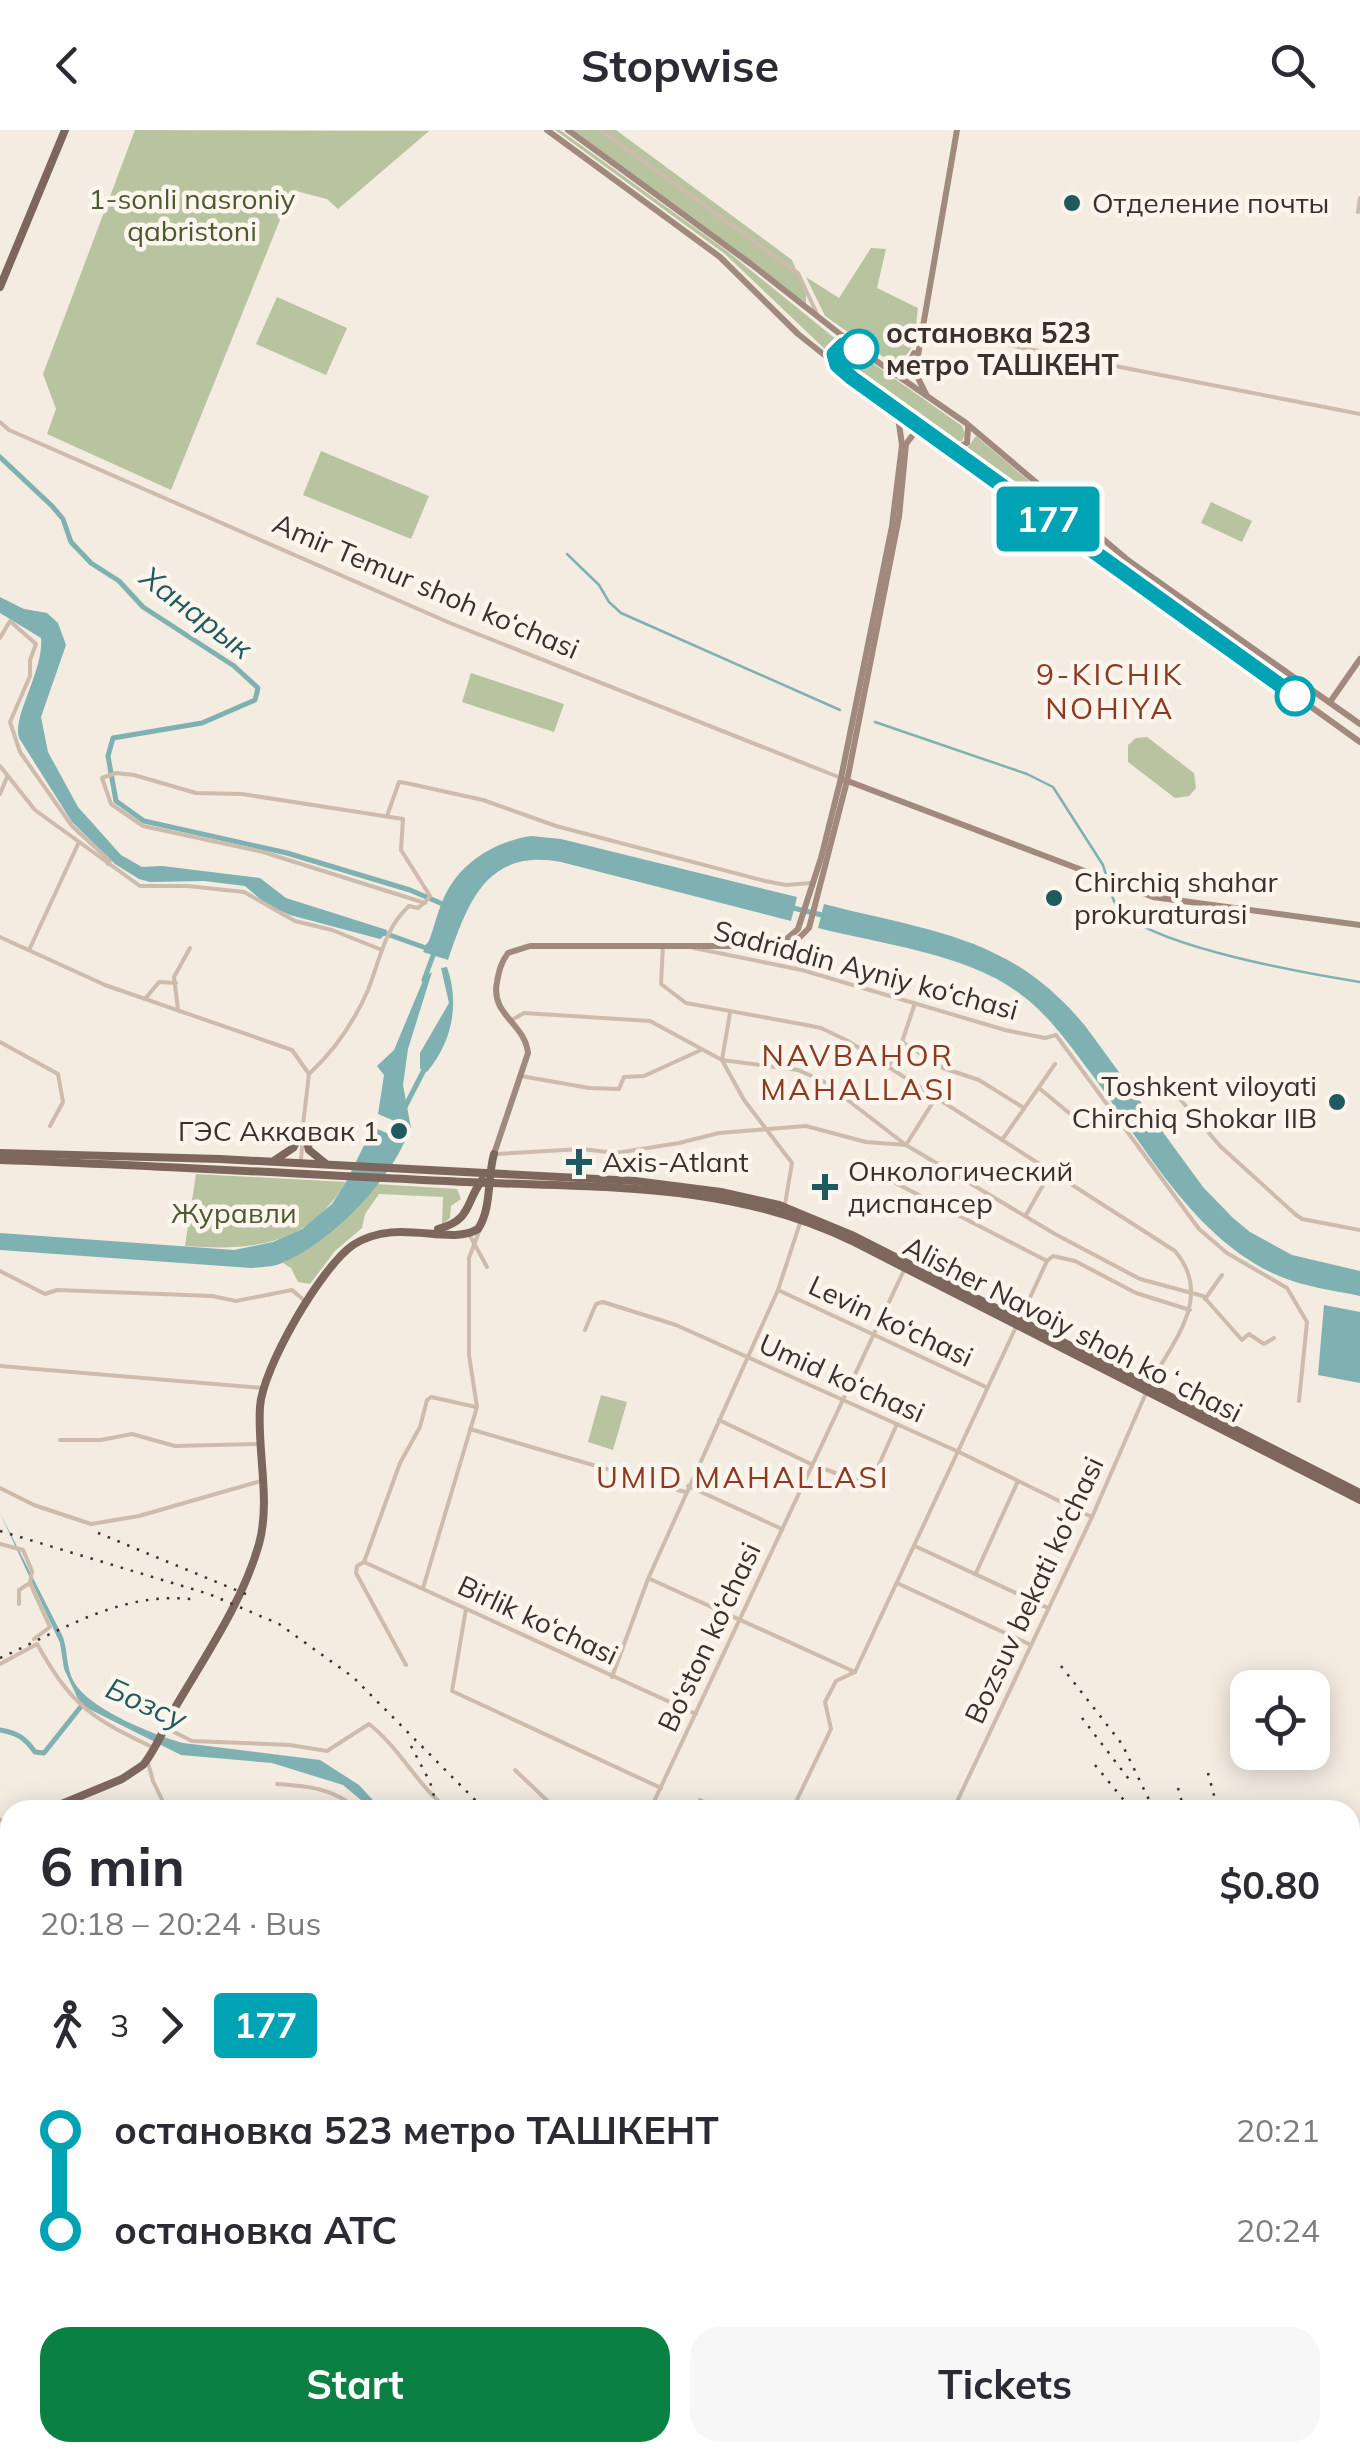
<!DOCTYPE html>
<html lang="en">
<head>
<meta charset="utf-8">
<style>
	:root { --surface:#fff; --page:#f7f7f7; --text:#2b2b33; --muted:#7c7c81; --accent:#0b8043 }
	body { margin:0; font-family:Mulish,sans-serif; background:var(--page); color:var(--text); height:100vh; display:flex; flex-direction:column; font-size:38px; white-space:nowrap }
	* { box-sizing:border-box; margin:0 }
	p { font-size:32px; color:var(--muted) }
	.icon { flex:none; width:55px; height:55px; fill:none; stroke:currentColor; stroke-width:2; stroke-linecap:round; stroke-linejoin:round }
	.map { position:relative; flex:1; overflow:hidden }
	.drawer { position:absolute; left:0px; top:1670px; width:1360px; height:662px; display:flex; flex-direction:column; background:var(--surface); border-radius:30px 30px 0 0; box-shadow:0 5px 25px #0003 }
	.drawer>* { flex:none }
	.badge { padding:0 20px; border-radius:8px; font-size:35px; line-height:65px }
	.controls { position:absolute; left:1230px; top:1540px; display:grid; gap:20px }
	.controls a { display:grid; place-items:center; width:100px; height:100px; border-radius:20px; background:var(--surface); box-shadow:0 5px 25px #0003; font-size:50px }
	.map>.badge { position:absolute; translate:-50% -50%; box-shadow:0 0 0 5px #fff }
	.legs { display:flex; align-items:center; gap:15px; height:110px; padding:0 40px; font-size:32px }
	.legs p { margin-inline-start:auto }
	.summary { display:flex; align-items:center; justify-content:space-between; height:170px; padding:0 40px }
	h1 { font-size:55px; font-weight:700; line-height:75px }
	.primary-button { display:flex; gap:20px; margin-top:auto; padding:20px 40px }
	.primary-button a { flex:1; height:115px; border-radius:30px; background:var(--accent); color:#fff; font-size:40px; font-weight:700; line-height:115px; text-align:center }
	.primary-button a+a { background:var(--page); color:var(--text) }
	ul { padding:0 40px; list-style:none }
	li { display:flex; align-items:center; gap:35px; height:100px; font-size:38px }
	li i { display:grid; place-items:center; width:15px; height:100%; margin:0 12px; background:currentColor }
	li i::after { content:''; width:25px; height:25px; margin:-12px; border:8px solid; border-radius:50%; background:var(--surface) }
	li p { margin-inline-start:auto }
	li:first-child i { background:linear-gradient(#0000 50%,currentColor 0) }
	li:last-child i { background:linear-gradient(currentColor 50%,#0000 0) }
	header { display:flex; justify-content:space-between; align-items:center; height:130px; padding:0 40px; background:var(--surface); font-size:45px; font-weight:700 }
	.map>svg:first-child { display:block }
</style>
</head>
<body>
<header><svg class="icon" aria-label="back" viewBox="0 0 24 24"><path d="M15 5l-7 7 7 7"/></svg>Stopwise<svg class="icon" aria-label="search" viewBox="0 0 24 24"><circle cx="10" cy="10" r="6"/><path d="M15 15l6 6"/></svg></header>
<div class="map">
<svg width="1360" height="2331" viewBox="0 0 1360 2331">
	<rect width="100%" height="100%" fill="#f4ebe1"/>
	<g fill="#b8c4a0">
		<path d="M135 0 429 1 338 79 327 69 292 60 171 360 47 304 56 279 43 244Z"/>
		<path d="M555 0H560L727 121 837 210 828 222 725 124Z"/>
		<path d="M573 0H616L792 130 806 164V174Z"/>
		<path d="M871 118 886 119 877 158 918 178C914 204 919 224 892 233L825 186 806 147 839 168Z"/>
		<path d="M277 167 347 198 326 245 256 214Z"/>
		<path d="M851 218 962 296 965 304 962 311 950 314 841 232 839 222Z"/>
		<path d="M976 306 1123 431 1122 432 1118 434 963 324Z"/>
		<path d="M321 321 429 366 411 409 303 365Z"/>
		<path d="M1211 372 1252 391 1242 412 1201 393Z"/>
		<path d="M471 543 564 574 554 602 462 572Z"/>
		<path d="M1147 607 1194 643 1196 658 1189 666 1175 668 1128 632V615L1136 608Z"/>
		<path d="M196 1044 346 1052C307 1116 253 1121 185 1116Z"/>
		<path d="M376 1054 457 1059 461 1069 451 1076 450 1088 442 1095 443 1067 379 1064 365 1084 362 1098 335 1121 310 1154 298 1152 291 1138 283 1133 331 1101Z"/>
		<path d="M601 1265 627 1272 613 1320 588 1312Z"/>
	</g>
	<g fill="#7fb0b2">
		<path d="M0 467 24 479 47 483 58 493 66 515 41 587 48 622 78 677 121 725 142 737 162 736 260 748 286 768 387 800 386 804 380 809 290 785 266 774 245 756 204 751 150 752 139 749 115 734 72 692 19 608C12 586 44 541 41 508L0 483Z"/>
		<path d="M531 706 561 709 797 767 791 791 561 732C487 718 468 772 448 830L423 822C433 807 435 787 443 770 458 734 493 712 531 706Z"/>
		<path d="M824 774C931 802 1011 805 1086 897L1203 1057 1233 1088 1250 1102 1292 1125 1360 1141V1166C1332 1160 1305 1157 1279 1146 1193 1109 1144 1014 1090 942 1069 914 1048 884 1019 863 967 824 881 814 818 798Z"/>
		<path d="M447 837C460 874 452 912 427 942L420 939V923L449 873 441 838Z"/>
		<path d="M432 842 408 919 403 955 411 998 378 984 384 945 377 936 394 920 425 846Z"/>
		<path d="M373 997 405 1011C383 1058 331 1112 282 1133 273 1137 262 1137 251 1138L0 1120V1103L234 1120 273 1112 302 1099 332 1074 346 1052Z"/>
		<path d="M1324 1175 1360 1182V1253L1318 1245Z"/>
		<path d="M0 1383 63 1507C68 1522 66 1538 74 1552 89 1579 154 1605 183 1613L320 1630 359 1655 382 1680H373L343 1655 272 1633 181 1625 87 1578 79 1571 64 1539 60 1513Z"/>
		<path d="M537 2322H727V2323L725 2331H536Z"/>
		<path d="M736 2323 938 2322 946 2331H733Z"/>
	</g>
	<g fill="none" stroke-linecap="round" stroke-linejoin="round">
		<g stroke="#7fb0b2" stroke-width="2.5">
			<path d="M567 424 599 455 609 472 621 483 840 580"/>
			<path d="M875 592 1027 644 1053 657 1103 735 1106 745"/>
			<path d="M1108 752C1111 765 1115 778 1126 786 1170 819 1303 843 1360 852"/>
		</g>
		<g stroke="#7fb0b2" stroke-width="5">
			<path d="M0 327 52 376 63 389 71 412 91 433 119 451 143 477 234 536 258 558 255 570 202 593 113 608 108 626 116 671 144 691 287 723 410 760 445 775"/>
			<path d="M789 777 826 786"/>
			<path d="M384 803 426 818 429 815"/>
			<path d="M424 850 434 823"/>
			<path d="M405 977 425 938"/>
			<path d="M0 1600C18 1603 25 1608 35 1622L44 1623 83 1574"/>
			<path d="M535 2331 537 2326"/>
		</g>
		<g stroke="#cdbbac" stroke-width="4">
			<path d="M600 0 798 143 817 184"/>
			<path d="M1358 82 1360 68"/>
			<path d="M921 198 1360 284"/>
			<path d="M0 292 9 300 450 493 841 648"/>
			<path d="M0 508 10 491 36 514 30 530V546L10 592 20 622 72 696 110 731 108 734"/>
			<path d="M0 636 35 680 140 756H188L244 762 295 791 332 800 382 820"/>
			<path d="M0 664 7 647"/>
			<path d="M387 686 399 652 406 653 483 670 556 696 765 751 786 755 811 753"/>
			<path d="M0 807 105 855 292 920 309 944 303 995"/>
			<path d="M663 815 661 854 686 873 801 894 821 898 848 911 1175 1121C1214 1167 1173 1211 1150 1254"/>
			<path d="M694 818 802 840 1005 900 1045 908 1056 905 1199 1099 1227 1123 1287 1158 1307 1192 1299 1271"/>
			<path d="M29 820 79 712"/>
			<path d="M145 869 159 852 176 853"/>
			<path d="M178 880 174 847 190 818"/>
			<path d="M730 883 722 930 744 970 792 1033 785 1074"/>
			<path d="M510 891 524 883 650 891 722 930 798 940 823 951 906 1015 1055 1104 1140 1149 1203 1166 1242 1210 1249 1204 1264 1214 1274 1208"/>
			<path d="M0 912 58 944 63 972 50 996"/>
			<path d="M902 912 943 938 979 950 1024 978"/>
			<path d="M888 937 902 912 915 873"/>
			<path d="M309 944C334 921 354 892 368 860 380 830 384 799 409 776L418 778C423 774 427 771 430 766L401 720 403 689 242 664 196 663 134 645 116 643 102 648 111 674 143 696 263 722 425 773"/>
			<path d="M521 946 589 958 619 959 624 947 644 946 701 920"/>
			<path d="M1039 958 1080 992"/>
			<path d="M1180 969 1220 1016 1295 1084 1302 1089 1360 1100"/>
			<path d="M1002 1010 1055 934"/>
			<path d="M496 1024 582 1019 616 1023 679 1013 719 1003 806 996 866 1012 906 1015 935 969"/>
			<path d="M301 1030 303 1005"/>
			<path d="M882 1046 1047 1131"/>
			<path d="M1026 1085 1051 1041"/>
			<path d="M469 1104 487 1137"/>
			<path d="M0 1141 45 1164 57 1160 212 1166 236 1171 292 1160 306 1172"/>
			<path d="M778 1160 986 1257"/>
			<path d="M1205 1169 1222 1145"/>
			<path d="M1020 1189 1047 1131 1053 1126 1075 1131 1136 1163 1190 1180"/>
			<path d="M585 1200 596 1174 603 1172 676 1195 959 1322 1092 1387"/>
			<path d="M0 1236 263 1258"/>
			<path d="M719 1290 813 1335 866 1354 873 1348 897 1294"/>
			<path d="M470 1299 685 1362"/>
			<path d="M60 1310H101L132 1304 175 1316 260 1314"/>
			<path d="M688 1356 782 1399"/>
			<path d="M0 1358 34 1375 91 1394 139 1386 261 1351"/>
			<path d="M0 1414 23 1420 32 1441 30 1453 50 1497 34 1509"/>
			<path d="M917 1417 1048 1478"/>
			<path d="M364 1432 696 1584"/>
			<path d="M976 1443 1018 1351"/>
			<path d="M650 1449 855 1542"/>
			<path d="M897 1453 1031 1515"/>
			<path d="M423 1458 477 1277 469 1225V1128L480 1099"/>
			<path d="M19 1474V1460L30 1453"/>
			<path d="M466 1479 452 1561 661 1658"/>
			<path d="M0 1534 37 1514C72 1576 91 1588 154 1618"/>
			<path d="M406 1535 356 1443 357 1436 364 1432 400 1333 420 1297 427 1270 431 1267 476 1277"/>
			<path d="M118 1546 152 1582 167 1591"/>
			<path d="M612 1547 648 1449 778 1160 800 1093"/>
			<path d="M164 1597 192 1611 290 1615 327 1621 369 1594C401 1619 418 1657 449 1680"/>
			<path d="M147 1629 153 1651 167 1680"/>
			<path d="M515 1640 557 1680"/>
			<path d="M277 1654C307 1656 334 1658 358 1680"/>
			<path d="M700 1670 722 1680"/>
			<path d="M650 1680 905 1138"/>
			<path d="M792 1680 831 1599 825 1572 836 1551 855 1542 1016 1197"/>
			<path d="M953 1680 1092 1387 1146 1263"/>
			<path d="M0 1690 10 1691"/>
			<path d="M10 1729V1755"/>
			<path d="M0 1752 10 1761"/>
			<path d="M55 2331 56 2322"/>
			<path d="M496 2331 497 2322"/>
		</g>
		<g stroke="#a18a7d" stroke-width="6">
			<path d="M547 0 720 127 798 204 852 247 1360 612"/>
			<path d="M568 0 751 134 859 219 966 293 1129 431 1360 594"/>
			<path d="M836 232 834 224 838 217 853 216"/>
			<path d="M895 244 908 236 914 223"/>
			<path d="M926 264 917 246V231L957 0"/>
			<path d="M953 319 967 313 968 298"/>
			<path d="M1330 572 1360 529"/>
			<path d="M845 650 1153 767 1360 795"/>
			<path d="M783 812 798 799 821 728 841 648 892 396 902 315 897 280"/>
			<path d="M494 1024 528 923C525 893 490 885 497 852 499 841 501 832 508 823L530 816H778L796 811 809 798 847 651 899 387 906 314 915 302 933 307"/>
		</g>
		<g stroke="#7d675c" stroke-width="8">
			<path d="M0 157 65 0"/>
			<path d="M303 997 309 1020 325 1033"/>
			<path d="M0 1023 220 1029 635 1051 721 1062 779 1075 854 1106 1360 1363"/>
			<path d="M0 1030C149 1035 297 1044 446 1051 586 1059 724 1048 854 1112L1360 1370"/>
			<path d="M275 1030 293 1018 302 1002"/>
			<path d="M438 1099C472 1090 465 1073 482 1050"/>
			<path d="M47 1680 122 1649 143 1635C157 1618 165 1595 176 1576 206 1525 243 1471 259 1414 271 1371 257 1321 260 1277 262 1239 321 1137 353 1115 398 1086 448 1117 478 1099 492 1078 487 1048 494 1024"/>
			<path d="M0 1726 10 1711"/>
		</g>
		<g stroke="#3b302b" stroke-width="2.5" stroke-dasharray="2.5 8" stroke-linecap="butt">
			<path d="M0 1401 209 1464 279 1494 353 1547 485 1680"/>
			<path d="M98 1403 253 1467"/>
			<path d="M0 1528C64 1499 125 1459 198 1470"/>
			<path d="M1061 1536 1122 1614 1154 1680"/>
			<path d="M1082 1588 1131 1652"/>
			<path d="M411 1616 430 1652 438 1680"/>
			<path d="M1095 1635 1132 1680"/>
			<path d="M1208 1643 1218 1680"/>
			<path d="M1178 1658 1184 1680"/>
			<path d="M1234 1673 1236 1680"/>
			<path d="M0 1773 10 1788"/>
			<path d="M1350 1956 1360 1960"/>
			<path d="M1350 1988 1360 1992"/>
			<path d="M1350 2082 1360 2086"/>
			<path d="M1350 2117 1360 2119"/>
			<path d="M1350 2164 1360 2167"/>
			<path d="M34 2322V2331"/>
			<path d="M239 2322 245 2331"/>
			<path d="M1179 2322 1181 2331"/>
			<path d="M52 2331 53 2322"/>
			<path d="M1234 2331 1236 2322"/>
		</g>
	</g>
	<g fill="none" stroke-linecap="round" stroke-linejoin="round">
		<defs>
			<path id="line-1" d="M859 219 843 215 834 224 837 235 852 248 1295 566"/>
		</defs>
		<use href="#line-1" stroke="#fff" stroke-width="22"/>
		<use href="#line-1" stroke="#00a3b4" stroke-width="15"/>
	</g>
	<g fill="#1f5a5e" stroke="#fbf5ee" stroke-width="4">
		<circle cx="1072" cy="73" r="10"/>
		<circle cx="1054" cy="768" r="10"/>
		<circle cx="1337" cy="972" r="10"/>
		<circle cx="399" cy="1001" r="10"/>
		<path d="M574 1017h10v10h10v10h-10v10h-10v-10h-10v-10h10z"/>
		<path d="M820 1042h10v10h10v10h-10v10h-10v-10h-10v-10h10z"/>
	</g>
	<g fill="#fff" stroke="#00a3b4" stroke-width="5">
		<circle cx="859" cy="219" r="18"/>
		<circle cx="1295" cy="566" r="18"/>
	</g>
	<g text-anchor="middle" stroke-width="9" stroke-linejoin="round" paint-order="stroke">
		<g font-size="28" fill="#4a5a2e" stroke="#fbf5ee">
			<text x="192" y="79">1-sonli nasroniy<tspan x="192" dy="32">qabristoni</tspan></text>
			<text x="234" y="1093">Журавли</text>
		</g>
		<g font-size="28" fill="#3b302b" stroke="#fbf5ee" text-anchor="start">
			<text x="1092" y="83">Отделение почты</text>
			<text x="1074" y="762">Chirchiq shahar<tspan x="1074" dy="32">prokuraturasi</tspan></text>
			<text x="1317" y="966" text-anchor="end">Toshkent viloyati<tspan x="1317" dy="32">Chirchiq Shokar IIB</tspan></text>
			<text x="379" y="1011" text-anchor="end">ГЭС Аккавак 1</text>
			<text x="602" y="1042">Axis-Atlant</text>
			<text x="848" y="1051">Онкологический<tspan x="848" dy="32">диспансер</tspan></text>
		</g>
		<g font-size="28" font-weight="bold" fill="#3b302b" stroke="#fbf5ee" text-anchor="start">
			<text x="886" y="213">остановка 523<tspan x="886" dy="32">метро ТАШКЕНТ</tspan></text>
		</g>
		<g font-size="28" fill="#3b302b" stroke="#fbf5ee">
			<text transform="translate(426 456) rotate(23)" y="10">Amir Temur shoh ko‘chasi</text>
			<text transform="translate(866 840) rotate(15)" y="10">Sadriddin Ayniy ko‘chasi</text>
			<text transform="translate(891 1191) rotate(25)" y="10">Levin ko‘chasi</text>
			<text transform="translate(1073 1199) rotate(27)" y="10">Alisher Navoiy shoh koʻchasi</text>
			<text transform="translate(842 1248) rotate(24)" y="10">Umid ko‘chasi</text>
			<text transform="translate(1034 1460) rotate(-65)" y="10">Bozsuv bekati ko‘chasi</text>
			<text transform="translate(538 1490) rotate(25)" y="10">Birlik ko‘chasi</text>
			<text transform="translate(709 1507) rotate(-65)" y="10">Bo‘ston ko‘chasi</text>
		</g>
		<g font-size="30" font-style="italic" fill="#1f5a5e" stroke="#fbf5ee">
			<text transform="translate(196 483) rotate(37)" y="10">Ханарык</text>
			<text transform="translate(146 1574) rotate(24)" y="10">Бозсу</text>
		</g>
		<g font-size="30" letter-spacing="2.5" fill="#8c3b22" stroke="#fbf5ee">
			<text x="1110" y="555">9-KICHIK<tspan x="1110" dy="34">NOHIYA</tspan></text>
			<text x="858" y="936">NAVBAHOR<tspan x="858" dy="34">MAHALLASI</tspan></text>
			<text x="743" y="1358">UMID MAHALLASI</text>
		</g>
	</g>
</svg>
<div class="controls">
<a><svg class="icon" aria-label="locate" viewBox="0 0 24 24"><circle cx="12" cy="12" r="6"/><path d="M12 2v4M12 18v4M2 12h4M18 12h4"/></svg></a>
</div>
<b class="badge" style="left:1048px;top:389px;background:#00a3b4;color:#fff">177</b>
<section class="drawer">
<div class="summary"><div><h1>6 min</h1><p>20:18 – 20:24 · Bus</p></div><b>$0.80</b></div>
<div class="legs"><svg class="icon" aria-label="walk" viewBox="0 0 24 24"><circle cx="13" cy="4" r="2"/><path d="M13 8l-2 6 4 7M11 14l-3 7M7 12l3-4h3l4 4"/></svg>3<svg class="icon" aria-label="forward" viewBox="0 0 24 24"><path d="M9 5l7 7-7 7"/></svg><b class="badge" style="background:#00a3b4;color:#fff">177</b></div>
<ul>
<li><i style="color:#00a3b4"></i><b>остановка 523 метро ТАШКЕНТ</b><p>20:21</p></li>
<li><i style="color:#00a3b4"></i><b>остановка АТС</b><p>20:24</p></li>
</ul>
<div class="primary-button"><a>Start</a><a>Tickets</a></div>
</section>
</div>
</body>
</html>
